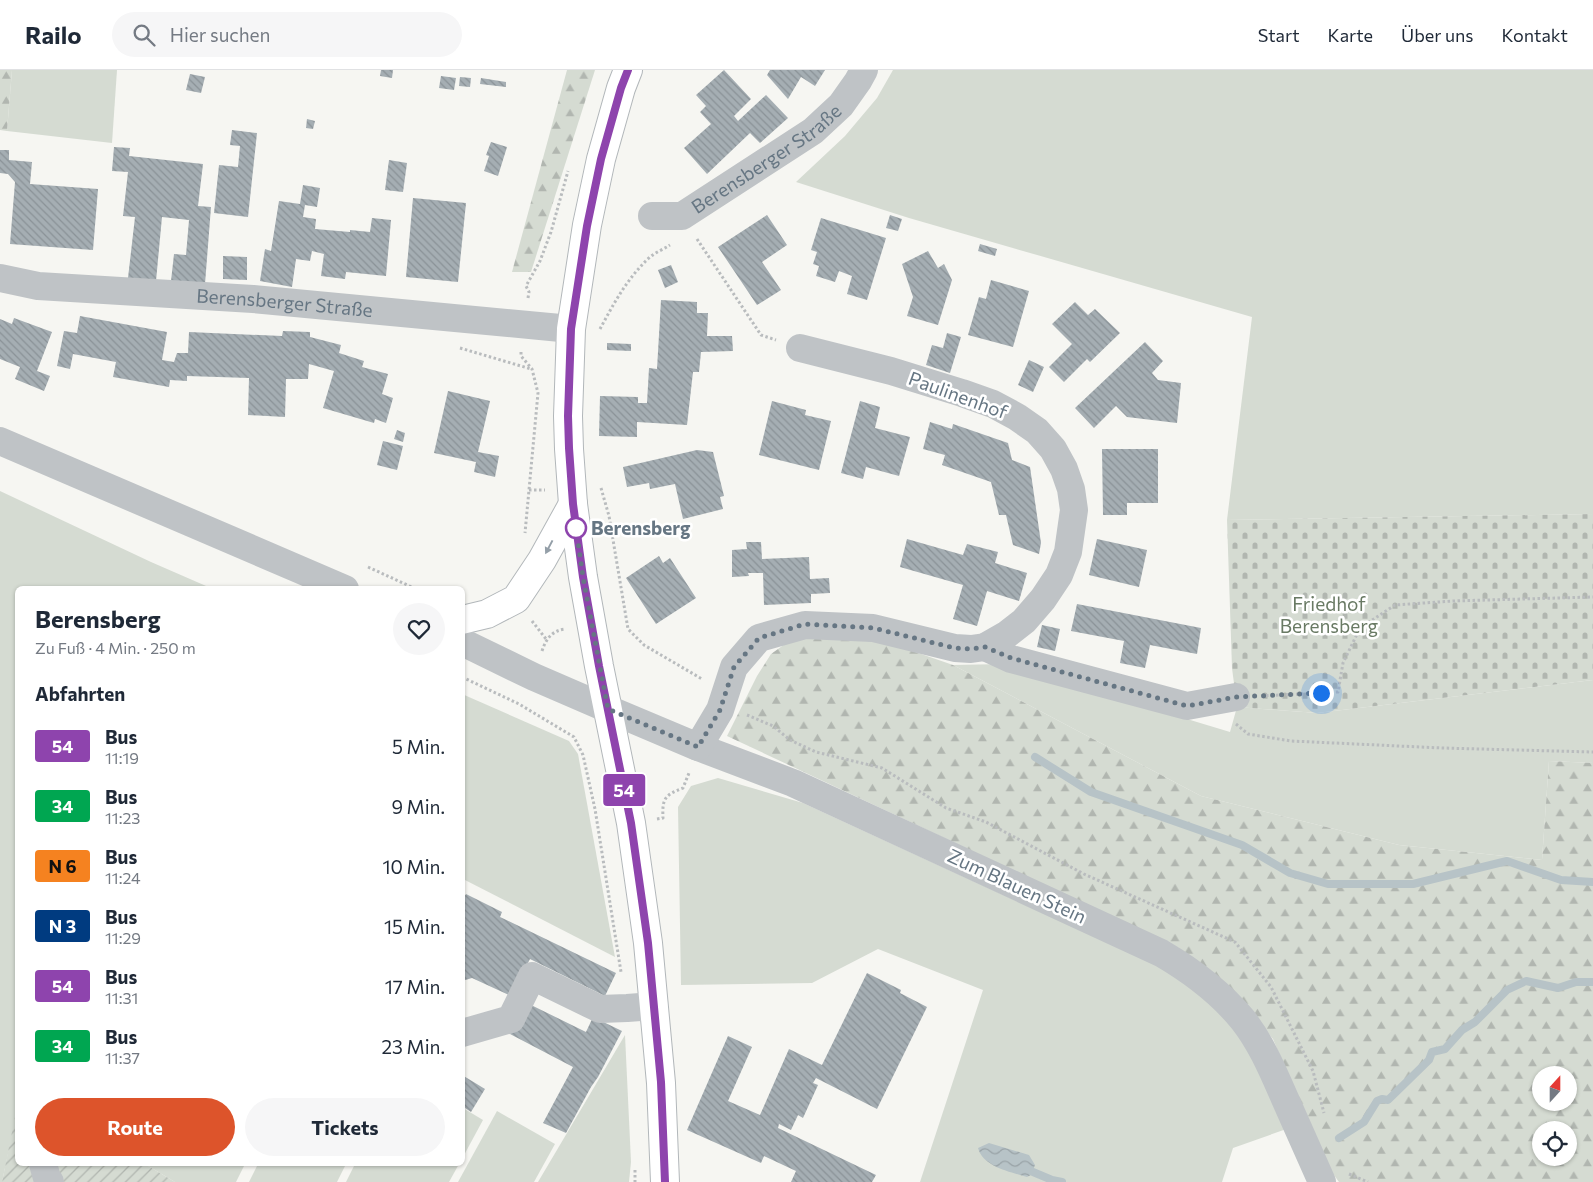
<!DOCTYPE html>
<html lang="de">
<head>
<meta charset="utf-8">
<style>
	:root { --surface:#fff; --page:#f6f6f7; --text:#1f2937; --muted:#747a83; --line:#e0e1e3; --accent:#dd542b }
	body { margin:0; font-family:Commissioner,sans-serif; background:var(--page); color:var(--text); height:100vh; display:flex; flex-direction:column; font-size:19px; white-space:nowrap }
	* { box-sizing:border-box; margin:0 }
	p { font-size:16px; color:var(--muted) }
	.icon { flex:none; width:28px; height:28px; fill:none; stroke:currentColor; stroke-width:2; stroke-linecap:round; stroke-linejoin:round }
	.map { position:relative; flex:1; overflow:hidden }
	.sheet { position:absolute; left:15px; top:516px; width:450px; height:580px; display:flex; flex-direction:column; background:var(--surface); border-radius:8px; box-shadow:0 1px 4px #0004 }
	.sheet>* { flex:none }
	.badge { padding:0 10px; border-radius:4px; font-size:18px; line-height:32px }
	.needle { width:32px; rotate:21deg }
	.fabs { position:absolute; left:1532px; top:996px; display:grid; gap:10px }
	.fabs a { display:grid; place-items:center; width:45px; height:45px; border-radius:50%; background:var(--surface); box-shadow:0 1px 4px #0004; font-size:25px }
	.you { position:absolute; width:25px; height:25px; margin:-12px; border:4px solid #fff; border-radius:50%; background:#1a73e8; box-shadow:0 0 0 8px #1a73e833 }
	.map>.badge { position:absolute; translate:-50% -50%; box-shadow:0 0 0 2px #fff }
	h2 { padding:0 20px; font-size:19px; line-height:45px }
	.round { display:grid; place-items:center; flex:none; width:52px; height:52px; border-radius:26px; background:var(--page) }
	.summary { display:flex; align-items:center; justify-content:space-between; height:85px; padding:0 20px }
	h1 { font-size:24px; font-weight:700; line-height:38px }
	.button { display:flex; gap:10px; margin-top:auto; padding:10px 20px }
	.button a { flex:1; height:58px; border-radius:30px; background:var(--accent); color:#fff; font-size:20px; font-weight:700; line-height:58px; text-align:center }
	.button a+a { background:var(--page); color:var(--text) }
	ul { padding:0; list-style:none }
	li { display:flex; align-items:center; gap:15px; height:60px; padding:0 20px }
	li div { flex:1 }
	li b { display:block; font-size:19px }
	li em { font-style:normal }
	li .badge { min-width:55px; font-weight:700; text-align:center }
	header { display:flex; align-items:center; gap:30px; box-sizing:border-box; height:70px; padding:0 25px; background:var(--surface); border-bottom:1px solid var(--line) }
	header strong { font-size:24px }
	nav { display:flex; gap:28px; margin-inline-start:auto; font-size:18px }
	.search { width:350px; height:45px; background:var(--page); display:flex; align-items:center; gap:12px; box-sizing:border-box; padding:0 18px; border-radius:28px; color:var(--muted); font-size:19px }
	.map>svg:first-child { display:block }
</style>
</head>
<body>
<header>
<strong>Railo</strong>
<div class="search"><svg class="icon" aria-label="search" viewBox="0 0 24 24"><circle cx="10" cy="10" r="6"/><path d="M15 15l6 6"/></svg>Hier suchen</div>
<nav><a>Start</a><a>Karte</a><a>Über uns</a><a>Kontakt</a></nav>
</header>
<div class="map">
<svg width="1593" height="1112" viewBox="0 0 1593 1112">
	<defs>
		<pattern id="forest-firs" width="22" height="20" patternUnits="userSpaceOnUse" patternTransform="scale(1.25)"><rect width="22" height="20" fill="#d5dbd2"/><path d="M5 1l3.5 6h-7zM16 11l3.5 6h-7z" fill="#b1b6b0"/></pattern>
		<pattern id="cemetery-stones" width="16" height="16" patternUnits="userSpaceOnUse" patternTransform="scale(1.25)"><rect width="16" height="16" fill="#d5dbd2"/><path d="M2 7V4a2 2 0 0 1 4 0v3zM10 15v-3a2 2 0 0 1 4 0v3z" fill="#b1b6b0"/></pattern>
		<pattern id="garden-furrows" width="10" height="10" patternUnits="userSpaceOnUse" patternTransform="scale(1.25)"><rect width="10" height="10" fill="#d5dbd2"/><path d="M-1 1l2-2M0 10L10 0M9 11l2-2" fill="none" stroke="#b1b6b0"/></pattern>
		<pattern id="water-waves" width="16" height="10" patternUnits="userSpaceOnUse" patternTransform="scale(1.25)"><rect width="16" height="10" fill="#b7c3c7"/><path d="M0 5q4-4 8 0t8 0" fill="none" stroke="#99a3a7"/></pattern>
		<pattern id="building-back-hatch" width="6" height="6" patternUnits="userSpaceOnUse" patternTransform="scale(1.25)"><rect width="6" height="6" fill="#a5aeb3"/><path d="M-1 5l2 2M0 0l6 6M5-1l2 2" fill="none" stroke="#8a9297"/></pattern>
	</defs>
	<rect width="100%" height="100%" fill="#f6f6f2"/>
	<g fill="#d5dbd2">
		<path d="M12 0H117L112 73 7 61Z"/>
		<path d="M893 0H1593V444L1227 450 1252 247 909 148 796 112 845 66 877 28Z"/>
		<path d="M0 421 151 492 213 519H18V1037L2 1112H0Z"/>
		<path d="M1005 594 1230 662 1237 637 1317 643 1593 610V693L1549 691 1542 790 1399 775 1201 726 953 595Z"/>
		<path d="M462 624 569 671 578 684 615 887 463 809Z"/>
		<path d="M718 708 803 733 1182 907 1238 957 1295 1056 1233 1078 1222 1112H920L983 920 878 879 812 913 681 915 678 737 691 716Z"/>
		<path d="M625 965 631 1092 629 1112H538Z"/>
		<path d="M463 1038 483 1050 463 1087Z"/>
		<path d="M497 1041 555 1074 534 1112H458Z"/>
		<path d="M145 1094H245L236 1112H175Z"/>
		<path d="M258 1094H346L337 1112H249Z"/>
		<path d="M355 1094H459L449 1112H346Z"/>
	</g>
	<g fill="url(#forest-firs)" fill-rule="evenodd">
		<path d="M0 0H12L7 61 0 60Z"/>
		<path d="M567 0H595L531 202H512Z"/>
		<path d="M849 566 898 576 953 595 1201 726 1399 775 1542 790 1549 691 1593 693V1112H1339L1326 1094 1273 969 1229 917 1179 878 727 666 757 606 771 584 792 569ZM1541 1005H1569V1032H1541ZM1541 1060H1569V1088H1541Z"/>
	</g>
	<path fill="url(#cemetery-stones)" d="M1593 444V610L1317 643 1237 637 1232 598 1227 450Z"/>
	<path fill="url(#garden-furrows)" d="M17 1037 18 1094H145L175 1112H2Z"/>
	<path fill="url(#water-waves)" d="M989 1073 1029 1085 1035 1095 1031 1105 1027 1107C1011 1102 983 1097 978 1078Z"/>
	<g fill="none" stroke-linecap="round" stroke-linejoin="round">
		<g stroke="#b7c3c7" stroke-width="8">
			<path d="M1035 687 1091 722 1242 775 1290 803 1328 814H1413L1507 791 1561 810 1593 812"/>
			<path d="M1339 1068 1364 1052 1377 1031 1382 1029 1388 1030 1429 990 1432 982 1445 979 1462 960 1475 952 1507 920 1526 911 1558 918 1576 912H1593"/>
			<path d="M1033 1102 1052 1110 1062 1112"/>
		</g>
	</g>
	<g fill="url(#building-back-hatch)">
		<path d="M381 0H393L392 8 380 6Z"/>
		<path d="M724 0 751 29 734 46 738 51 766 25 788 48 760 73 750 63 707 104 684 78 711 54 700 42 706 36 696 25Z"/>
		<path d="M770 0H825L815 16 801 7 788 29 767 5Z"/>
		<path d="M190 4 205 7 201 23 186 20Z"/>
		<path d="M441 6 456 8 454 20 439 18Z"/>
		<path d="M460 7 471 8 470 17 459 16Z"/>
		<path d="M481 8 506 12V17L480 14Z"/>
		<path d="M307 49 315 51 313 59 306 58Z"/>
		<path d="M232 60 257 63 248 147 214 143 219 95 238 97 240 76 230 75Z"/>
		<path d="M491 72 507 77 498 106 484 101 489 86 486 85Z"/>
		<path d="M114 77 130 78 129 86 203 94 198 136 211 137 205 214 171 211 174 184 186 185 189 150 162 147 156 211 128 208 135 147 123 146 128 102 112 101Z"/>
		<path d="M0 80H9V90L32 92 30 114 98 119 93 180 10 174 15 112 8 104 0 103Z"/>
		<path d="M389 90 407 93 403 122 385 120Z"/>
		<path d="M303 115 320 118 317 137 305 135 303 147 316 149 315 159 350 162V160L370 162 372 148 391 150 386 206 346 202 345 209 321 206 324 184 312 181 310 191 296 189 292 217 260 211 265 179 271 181 279 131 300 134Z"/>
		<path d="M413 128 466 133 458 212 406 207Z"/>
		<path d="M767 145 787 175 762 192 781 220 757 235 718 177Z"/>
		<path d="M890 145 902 149 898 161 886 158Z"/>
		<path d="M821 148 886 168 867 230 847 224 852 206 839 201 835 212 816 206 819 196 813 194 817 182 811 180Z"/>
		<path d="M980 174 997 179 995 186 978 181Z"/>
		<path d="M928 181 938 198 944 194 952 210 938 255 907 246 913 227 902 194Z"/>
		<path d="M223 186 247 187V210L223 209Z"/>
		<path d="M671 195 678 212 665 218 658 200Z"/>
		<path d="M991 210 1029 221 1013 277 968 265 979 227 986 229Z"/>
		<path d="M661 230 697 232V243H708L707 266H732L733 281 701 282 699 302H693L687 355 637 352V367L599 366 600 326 638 327V333H647L649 298 657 299Z"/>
		<path d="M1075 232 1088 245 1095 239 1120 263 1090 292 1087 289 1064 312 1049 297 1072 274 1052 254Z"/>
		<path d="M80 246 167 262 162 290 174 292 177 283H188L189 262 282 266 283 261 310 262V267L341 275 339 283 364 291 362 297 388 304 382 324 393 328 386 353 375 349 374 353 323 338 334 301 309 294 308 309H286L285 347 248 345 249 308 187 306V311L170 310 169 317 113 307 116 292 73 284 70 299 57 296 64 261 77 263Z"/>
		<path d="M14 248 52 262 37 301 50 306 44 321 15 309 20 297 0 289V249L12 254Z"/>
		<path d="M947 263 961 267 950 303 926 295 932 275 943 278Z"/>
		<path d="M1145 272 1163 291 1152 303 1158 310 1181 313 1177 353 1127 347 1116 336 1094 358 1075 338Z"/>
		<path d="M607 273 631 274V281L607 280Z"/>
		<path d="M1029 290 1044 297 1033 322 1018 315Z"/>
		<path d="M448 321 490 331 478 382 499 386 495 407 474 402 476 392 434 383Z"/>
		<path d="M772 331 806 340 805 345 831 351 819 400 759 385Z"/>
		<path d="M860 331 880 337 875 358 910 367 899 406 866 397 863 409 841 403Z"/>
		<path d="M930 352 952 359 953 354 1008 373 1012 390 1030 397 1041 473 1039 484 1013 475 1006 445H999L991 412 942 395 945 385 923 379Z"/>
		<path d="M397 360 405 363 403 372 394 369Z"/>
		<path d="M383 371 403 376 397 400 377 395Z"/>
		<path d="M1102 379H1158V433H1127V445H1103Z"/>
		<path d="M697 380 713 382 724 426 720 427 723 439 683 449 675 414 650 419 649 413 627 417 623 397Z"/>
		<path d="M907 469 963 485 967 474 998 482 995 493 1027 503 1019 531 987 521 977 556 953 549 963 515 900 497Z"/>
		<path d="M1097 469 1147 480 1139 517 1089 505Z"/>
		<path d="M746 472H761L762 489 809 487 810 509 829 508 830 523 811 524V533L764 535 763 503H748L749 506 732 507V480L747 479Z"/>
		<path d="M659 486 663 493 670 488 696 528 656 554 626 508Z"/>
		<path d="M1077 534 1201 558 1197 584 1150 575 1145 598 1120 593 1124 571 1071 561Z"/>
		<path d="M1042 555 1060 559 1055 581 1037 577Z"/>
		<path d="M466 824 502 842 500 847 616 903 605 926 530 889 511 926 472 908 462 911V831Z"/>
		<path d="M867 903 901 920 900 923 927 937 877 1039 816 1008 813 1013 818 1015 803 1048 798 1045 791 1060 779 1054 778 1058 876 1105 872 1112H791L796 1101 764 1086 761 1093 687 1060 728 966 752 977 728 1031 760 1045 789 979 822 995Z"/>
		<path d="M527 933 586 962 593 947 622 961 598 1007 591 1017 566 1063 543 1053 573 997 510 964Z"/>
		<path d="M462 1005 485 1019 471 1042 462 1036Z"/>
	</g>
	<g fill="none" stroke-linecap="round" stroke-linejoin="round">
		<defs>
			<g id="major">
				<path d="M628 0 621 18 601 89 587 155 571 259 568 346 569 379 573 434 583 507 599 596 631 753 648 873 661 1013 665 1112"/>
				<path d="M462 550 487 544 516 529 542 490 573 434"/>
			</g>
		</defs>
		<use href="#major" stroke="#b2b7ba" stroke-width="30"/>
		<g stroke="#b9bcbe" stroke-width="3" stroke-dasharray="2.5 2.5" stroke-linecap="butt">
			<path d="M697 169 761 265 776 270"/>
			<path d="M528 228 529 222 526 216 540 191 551 162 568 101"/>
			<path d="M600 259C614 233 628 207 650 187 656 182 664 179 670 175"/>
			<path d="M460 278 531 299"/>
			<path d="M521 282V286L532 299 538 323 525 463"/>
			<path d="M601 418 609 446 628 559 644 575 702 609"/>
			<path d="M529 420H545"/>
			<path d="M368 497 416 519"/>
			<path d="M532 551 546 569"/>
			<path d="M542 581C546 569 552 560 566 559"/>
			<path d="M462 607 519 634 574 667 583 685 595 739 621 902"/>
			<path d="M1261 626 1338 622 1343 593 1360 558 1395 535 1453 531 1593 527"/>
			<path d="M747 645 773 656 790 670 816 682 882 698 946 738 986 752 1084 804 1235 872 1271 917 1313 1001 1324 1043"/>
			<path d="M1236 654 1248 664 1291 671 1442 678 1593 682"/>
			<path d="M657 749 663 748C662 728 665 725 683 718L689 703"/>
			<path d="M635 1100V1112"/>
			<path d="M1349 1104 1368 1112"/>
		</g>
		<g stroke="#bfc3c6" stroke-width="28">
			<path id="s1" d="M652 146H682L813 61 841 35 858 11 864 0"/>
			<path id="s2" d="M0 208 38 216 253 229 571 259"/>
			<path d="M0 371 345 519"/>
			<path d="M462 572 534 607 608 639 698 677 793 713 1161 883C1192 901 1220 922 1243 950 1262 974 1274 1004 1286 1031 1298 1058 1310 1085 1322 1112"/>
			<path d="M985 577 1011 589 1187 636 1236 627"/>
			<path d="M698 677 720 640 734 597 759 568 805 555 873 558 955 578 971 579 985 577 1006 565 1024 551 1043 529 1059 505 1068 482 1074 440 1071 419 1064 399 1053 379 1037 361 1017 347 993 334 962 323 891 301 800 278"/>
			<path d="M462 963 511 949 532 906 600 939 627 938 654 936"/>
			<path d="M43 1094 47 1108 50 1112"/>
		</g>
		<use href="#major" stroke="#fff" stroke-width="28"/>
	</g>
	<defs><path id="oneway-solid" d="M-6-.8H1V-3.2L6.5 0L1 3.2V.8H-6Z" transform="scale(1.25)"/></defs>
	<use fill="#949fa8" href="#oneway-solid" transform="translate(549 477) rotate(118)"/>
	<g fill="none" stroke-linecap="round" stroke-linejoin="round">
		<defs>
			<path id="line" d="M628 0 621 18 601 89 587 156 571 259 568 346 569 378 573 434 583 507 599 596 631 753 648 873 661 1012 665 1112"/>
		</defs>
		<use href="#line" stroke="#fff" stroke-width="11"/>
		<use href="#line" stroke="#8e44ad" stroke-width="8"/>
		<path stroke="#667683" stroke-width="5" stroke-dasharray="0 9" d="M576 458 583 507 608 639 698 677 720 640 734 597 759 568 805 554 873 558 955 578 971 579 985 577 1011 588 1187 636 1236 627 1321 623"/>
	</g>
	<circle fill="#fff" stroke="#8e44ad" stroke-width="2.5" cx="576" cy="458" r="10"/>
	<g text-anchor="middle" stroke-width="5" stroke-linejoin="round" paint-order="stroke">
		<g font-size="19" fill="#667683" stroke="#fff">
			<text dy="7" stroke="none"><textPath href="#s1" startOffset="132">Berensberger Straße</textPath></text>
			<text dy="7" stroke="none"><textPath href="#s2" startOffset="286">Berensberger Straße</textPath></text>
			<text transform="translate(958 325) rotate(20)" y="7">Paulinenhof</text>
			<text transform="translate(1017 816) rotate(25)" y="7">Zum Blauen Stein</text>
		</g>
		<g font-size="19" font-weight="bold" fill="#667683" stroke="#fff" text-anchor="start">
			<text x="591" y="465">Berensberg</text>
		</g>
		<g font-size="19" fill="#697a64" stroke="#fff">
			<text x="1329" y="541">Friedhof<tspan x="1329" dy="22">Berensberg</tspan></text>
		</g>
	</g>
</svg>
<div class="fabs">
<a><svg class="needle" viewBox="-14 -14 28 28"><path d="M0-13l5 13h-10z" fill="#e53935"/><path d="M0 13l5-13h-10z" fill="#747a83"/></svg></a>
<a><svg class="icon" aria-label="locate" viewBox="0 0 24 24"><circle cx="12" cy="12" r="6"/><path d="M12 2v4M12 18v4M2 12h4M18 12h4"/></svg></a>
</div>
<div class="you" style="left:1321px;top:623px"></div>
<b class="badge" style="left:624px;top:720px;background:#8e44ad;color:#fff">54</b>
<section class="sheet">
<div class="summary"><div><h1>Berensberg</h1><p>Zu Fuß · 4 Min. · 250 m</p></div><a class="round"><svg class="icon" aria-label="heart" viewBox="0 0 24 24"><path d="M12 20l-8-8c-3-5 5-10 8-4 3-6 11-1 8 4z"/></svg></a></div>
<h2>Abfahrten</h2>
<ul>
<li><span class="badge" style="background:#8e44ad;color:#fff">54</span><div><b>Bus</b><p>11:19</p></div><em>5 Min.</em></li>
<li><span class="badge" style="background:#00a651;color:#fff">34</span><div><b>Bus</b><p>11:23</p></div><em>9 Min.</em></li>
<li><span class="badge" style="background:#f58220;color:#111">N 6</span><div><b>Bus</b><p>11:24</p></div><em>10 Min.</em></li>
<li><span class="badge" style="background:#003b80;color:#fff">N 3</span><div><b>Bus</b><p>11:29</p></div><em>15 Min.</em></li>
<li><span class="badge" style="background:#8e44ad;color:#fff">54</span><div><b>Bus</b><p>11:31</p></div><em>17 Min.</em></li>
<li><span class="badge" style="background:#00a651;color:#fff">34</span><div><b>Bus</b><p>11:37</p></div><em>23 Min.</em></li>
</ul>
<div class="button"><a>Route</a><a>Tickets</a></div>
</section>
</div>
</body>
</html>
